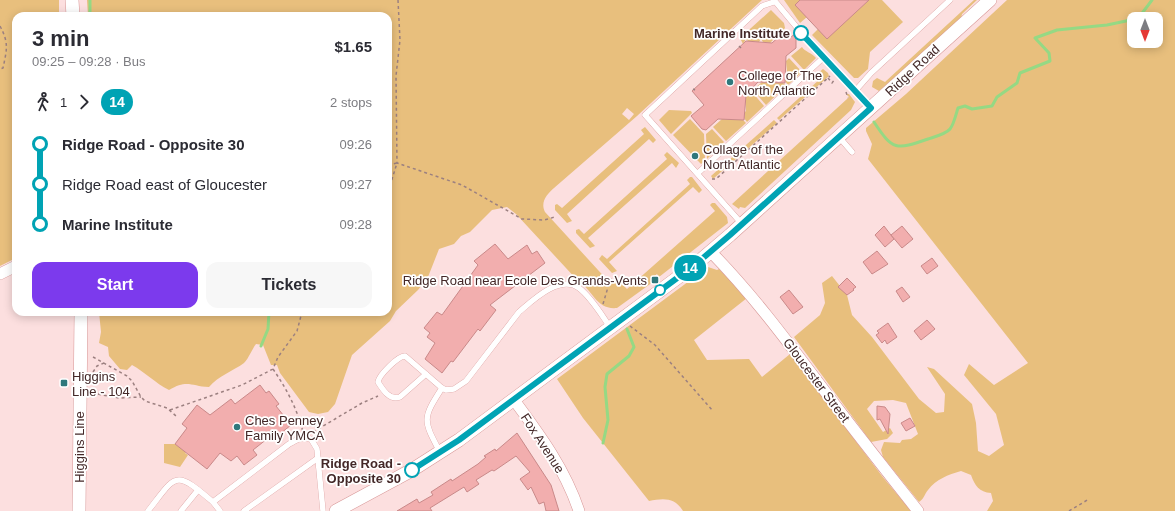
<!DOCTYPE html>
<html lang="en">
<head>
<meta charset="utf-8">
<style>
	:root { --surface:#fff; --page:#f7f7f7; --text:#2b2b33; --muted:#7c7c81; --accent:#7c3aed }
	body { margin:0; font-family:Helvetica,sans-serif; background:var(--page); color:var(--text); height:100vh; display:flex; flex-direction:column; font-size:15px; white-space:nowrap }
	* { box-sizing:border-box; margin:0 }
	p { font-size:13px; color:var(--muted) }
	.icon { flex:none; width:22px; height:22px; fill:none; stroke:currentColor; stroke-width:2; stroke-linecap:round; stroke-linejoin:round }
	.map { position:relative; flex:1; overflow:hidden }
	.panel { position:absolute; left:12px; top:12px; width:380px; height:304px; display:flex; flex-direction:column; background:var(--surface); border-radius:12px; box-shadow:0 2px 10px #0003 }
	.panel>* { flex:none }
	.badge { padding:0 8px; border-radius:13px; font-size:14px; line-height:26px }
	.needle { width:26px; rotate:180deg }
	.buttons { position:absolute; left:1127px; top:12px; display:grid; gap:8px }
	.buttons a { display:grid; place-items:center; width:36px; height:36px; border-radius:8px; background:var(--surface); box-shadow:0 2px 10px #0003; font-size:20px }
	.map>.badge { position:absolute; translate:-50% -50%; box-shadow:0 0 0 2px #fff }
	.legs { display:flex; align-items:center; gap:6px; height:44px; padding:0 20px; font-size:13px }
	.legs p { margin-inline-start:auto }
	.head { display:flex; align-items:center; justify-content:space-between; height:68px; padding:0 20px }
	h1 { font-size:22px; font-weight:800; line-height:30px }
	.action { display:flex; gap:8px; margin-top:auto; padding:8px 20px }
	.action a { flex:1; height:46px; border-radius:12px; background:var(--accent); color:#fff; font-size:16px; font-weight:800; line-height:46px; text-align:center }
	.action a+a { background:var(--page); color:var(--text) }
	ul { padding:0 20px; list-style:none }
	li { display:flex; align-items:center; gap:14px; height:40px; font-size:15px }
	li i { display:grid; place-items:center; width:6px; height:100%; margin:0 5px; background:currentColor }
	li i::after { content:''; width:10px; height:10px; margin:-5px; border:3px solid; border-radius:50%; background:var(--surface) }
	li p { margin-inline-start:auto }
	li:first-child i { background:linear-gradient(#0000 50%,currentColor 0) }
	li:last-child i { background:linear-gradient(currentColor 50%,#0000 0) }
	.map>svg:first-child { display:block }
</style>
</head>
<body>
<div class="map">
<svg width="1175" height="511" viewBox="0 0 1175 511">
	<rect width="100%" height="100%" fill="#fcdfdf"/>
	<g fill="#e8bf7d" fill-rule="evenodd">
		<path d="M0 0H59V16H16V258L0 266Z"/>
		<path d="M87 0H762L637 116 554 188C547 194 540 202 545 212L609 282 621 283 627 289 715 211 710 205 712 203H715L727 217 728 223 659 277 657 274 651 279 653 282 617 308C596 310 594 291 578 281L516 214 507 207 492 210 470 232 461 236 454 244 439 249 428 277 418 290 396 311 390 321 352 355 335 404 328 412 318 414 309 412 280 373 277 365H271L263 345 256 344C252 349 249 358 244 363 233 371 218 376 209 387 191 386 187 379 169 390 155 383 145 372 132 365L127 370 120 369 109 356 108 347 99 343 101 332 99 312 178 313 179 312H388V16H88ZM627 108 634 114 629 120 622 114Z"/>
		<path d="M784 0H800L807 17 800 23Z"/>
		<path d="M869 0H882L903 22 870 52 868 69 858 78H854L812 35 818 29 827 38Z"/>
		<path d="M974 0H977L962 14 961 19 879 91 872 87 873 81 877 78 885 82Z"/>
		<path d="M1007 0H1175V511H987L993 501 991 493C979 492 975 486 971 475L961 471C948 475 936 479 928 490 924 495 924 499 919 502L883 457 881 450 884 442 900 443 902 440 911 439 918 434 906 403 893 400 874 401 867 409 883 432 890 428 893 433 887 439 871 442 794 337 820 315 825 303 822 283 832 276 847 295 852 315 872 337 919 399 936 413 944 412 945 394 927 367 934 369 972 404 976 423 978 451 989 456 1004 445 996 414 964 375 969 364 994 385 1028 363 868 159 872 144 866 131V128L906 94ZM1134 19H1156V41H1134Z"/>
		<path d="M771 10 784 23 785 28 770 43 763 42 761 39 759 42 748 41 746 39 743 44 740 38Z"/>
		<path d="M802 47C805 52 811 52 816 58L804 70 791 56Z"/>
		<path d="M789 58 802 72 788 85 785 81V73L787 72 786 61Z"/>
		<path d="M823 69 828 73 829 76 779 120 777 118 820 79 818 73Z"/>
		<path d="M762 82 783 83 786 86 766 105 753 90Z"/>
		<path d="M752 92 764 106 747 122 744 118 745 112 746 111 745 98Z"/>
		<path d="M846 94H849L855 102 851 110 745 208 740 207 739 209 732 204 847 99 849 97Z"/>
		<path d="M669 110 691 111 692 113 671 134 659 120Z"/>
		<path d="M690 119 704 134 705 161 701 164 673 135Z"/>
		<path d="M722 119 743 120 746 123 726 141 713 127Z"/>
		<path d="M774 120 777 123 713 179 711 176Z"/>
		<path d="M645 127 656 140 653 143 649 139 567 214 572 221 567 223 555 210V205L557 204 562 208 644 134 641 130Z"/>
		<path d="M712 129 724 142 707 159 706 134Z"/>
		<path d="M667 152 679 163 676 168 672 163 588 238 595 246 590 248 576 233V230L579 229 584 234 667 159 664 155Z"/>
		<path d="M690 177H692L702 190 699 193 693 187 609 262 617 271 612 273 599 259 602 255 607 259 690 184 687 180Z"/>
		<path d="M708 267 717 270 719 269 747 298 694 340 707 360 749 359 762 377 790 354 882 476 911 511H683C675 497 663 498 649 501L583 418 557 379Z"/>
		<path d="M164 444H175L186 452 185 453 188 455 180 467 164 463Z"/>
	</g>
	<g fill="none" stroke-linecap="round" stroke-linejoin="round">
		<g stroke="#95d984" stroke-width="3">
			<path d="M90 0V16"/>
			<path d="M874 122C893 151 896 150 928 139 934 137 946 134 950 129 954 124 956 114 958 108L965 106 972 109 992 106 997 97 1017 83 1020 73 1050 61 1049 53 1035 38 1057 30 1107 25 1126 21 1140 16 1152 0"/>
			<path d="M261 346 268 329 269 312"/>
			<path d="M603 443 608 420 605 387 607 374 629 356 634 347 627 329"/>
		</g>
	</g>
	<g fill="#f2aeae" stroke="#c98989">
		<path d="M800 0H869L827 39 795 5Z"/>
		<path d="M796 33V48L786 56 785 83 758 82 746 95 744 120 718 119 706 130 702 129 691 116 704 105 692 91 746 41 772 43 782 34H788L791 37Z"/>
		<path d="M884 226 894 239 885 247 875 235Z"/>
		<path d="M902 226 913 239 902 248 891 235Z"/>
		<path d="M495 244 508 259 527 245 532 254 537 251 545 263 490 305 496 310 480 331 478 329 453 362 451 361 442 373 425 359 435 343 427 337 430 333 424 328 437 312 442 315 478 265 474 261Z"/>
		<path d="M877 251 888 264 872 274 863 262Z"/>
		<path d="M932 258 938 266 927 274 921 266Z"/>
		<path d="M847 278 856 287 853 289 854 290 847 295 838 287Z"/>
		<path d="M902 287 910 297 903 302 896 291Z"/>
		<path d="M789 290 803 307 793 314 780 297Z"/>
		<path d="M927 320 935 329 921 340 914 331Z"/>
		<path d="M888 323 897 337 887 344 885 340 882 343 876 335 879 333 877 331Z"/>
		<path d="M260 385 266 393 269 391 279 404 276 406 291 425 275 438 272 435 253 450 257 455 244 465 237 456 231 461 220 453 207 469 175 444 187 428 182 424 197 405 210 415 231 399 235 404Z"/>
		<path d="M877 406 885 407 890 414 888 434 880 419 877 420Z"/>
		<path d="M910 418 915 426 906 431 901 423Z"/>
		<path d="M517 433 551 485 559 511H546L544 502 539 504 531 487 528 490 520 479 530 472 516 456 494 471 492 470 476 480 479 484 467 492 464 487 430 508 432 511H397L417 499 419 503 433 495 431 492 451 479 452 481 478 464 486 457 484 456 495 449 496 451Z"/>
	</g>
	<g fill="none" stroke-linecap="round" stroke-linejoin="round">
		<defs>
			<g id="service">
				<path d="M774 0 799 30"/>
				<path d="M802 34 871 108"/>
				<path d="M856 90 871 73 950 0"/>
				<path d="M839 137 852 152"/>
				<path d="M698 173 824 57"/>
				<path d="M742 224 645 115 762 6 774 2"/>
				<path d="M426 374 400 397C390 401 383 390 378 382 379 375 398 356 405 356L442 388"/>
				<path d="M440 452C423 420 422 419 442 388L446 390 454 389 466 381 519 312C533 300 560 274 579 288 591 297 601 314 610 327"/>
				<path d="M148 511C177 474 174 469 213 502"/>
				<path d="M181 511 198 490"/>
				<path d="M220 511 213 502 289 444C297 440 302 436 311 439L317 449 323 511"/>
				<path d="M244 511 318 458"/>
			</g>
			<g id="minor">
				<path d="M711 252C759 301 798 356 839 410 865 444 892 478 918 511"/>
				<path d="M0 274 16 266"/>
				<path d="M514 400C540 435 565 469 579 511"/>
			</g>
			<g id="tertiary">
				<path d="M72 0 73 16"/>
				<path d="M79 511 81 312"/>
				<path d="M336 511 412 470 459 440 696 264 730 235 990 0"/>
			</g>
		</defs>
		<use href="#service" stroke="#d79696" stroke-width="6"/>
		<use href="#minor" stroke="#d79696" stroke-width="12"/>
		<use href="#tertiary" stroke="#d79696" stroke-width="14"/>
		<g stroke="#9c8080" stroke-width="1.5" stroke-dasharray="3 3" stroke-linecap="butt">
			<path d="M398 0 400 40 396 76 397 163 462 185 522 219 544 220 555 217"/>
			<path d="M0 26C9 43 7 49 3 68L0 69"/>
			<path d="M739 46 741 48"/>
			<path d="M817 74 820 79"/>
			<path d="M828 78 832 83 835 79"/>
			<path d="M693 89 695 90"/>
			<path d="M846 92 848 98"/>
			<path d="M388 165 397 163 388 192"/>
			<path d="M712 179H716L830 76"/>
			<path d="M603 304 611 277"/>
			<path d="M630 326 655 345 712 410"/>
			<path d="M93 357 127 376 132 381 141 397 145 401 167 408 176 416"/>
			<path d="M273 369C286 388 297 408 303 432"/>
			<path d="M93 372 97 366 104 363"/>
			<path d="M92 393 119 398 141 397"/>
			<path d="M170 410 242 385 273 369 278 357 297 331 302 312"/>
			<path d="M313 432 362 403 378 396"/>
			<path d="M279 435 282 438"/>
			<path d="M1069 511 1089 499"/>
		</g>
		<use href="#service" stroke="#fff" stroke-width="5.5"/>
		<use href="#minor" stroke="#fff" stroke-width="11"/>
		<use href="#tertiary" stroke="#fff" stroke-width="13"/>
	</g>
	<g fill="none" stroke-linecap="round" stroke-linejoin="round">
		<defs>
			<path id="line-1" d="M412 470 459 440 696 264 730 235 871 108 801 33"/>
		</defs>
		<use href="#line-1" stroke="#fff" stroke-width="9"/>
		<use href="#line-1" stroke="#00a3b4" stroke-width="6"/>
	</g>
	<g fill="#fff" stroke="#00a3b4" stroke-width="2">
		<circle cx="801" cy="33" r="7"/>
		<circle cx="660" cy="290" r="5"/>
		<circle cx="412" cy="470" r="7"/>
	</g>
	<g fill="#2f787c" stroke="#fff" stroke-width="1.5">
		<circle cx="730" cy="82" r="4"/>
		<circle cx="695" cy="156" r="4"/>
		<rect x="651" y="276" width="8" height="8" rx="2"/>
		<rect x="60" y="379" width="8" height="8" rx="2"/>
		<circle cx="237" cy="427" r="4"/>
	</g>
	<g text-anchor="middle" stroke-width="3.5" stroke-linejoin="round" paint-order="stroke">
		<g font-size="13" font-weight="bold" fill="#432828" stroke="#fff" text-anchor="end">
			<text x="790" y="38">Marine Institute</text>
			<text x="401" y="468">Ridge Road -<tspan x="401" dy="15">Opposite 30</tspan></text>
		</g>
		<g font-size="13" fill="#432828" stroke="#fff">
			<text transform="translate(912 70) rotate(-43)" y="5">Ridge Road</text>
			<text transform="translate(817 380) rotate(53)" y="5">Gloucester Street</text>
			<text transform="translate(543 443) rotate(57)" y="5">Fox Avenue</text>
			<text transform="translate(79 447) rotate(-90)" y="5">Higgins Line</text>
		</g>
		<g font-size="13" fill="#432828" stroke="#fff" text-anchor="start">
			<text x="738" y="80">College of The<tspan x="738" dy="15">North Atlantic</tspan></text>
			<text x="703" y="154">Collage of the<tspan x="703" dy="15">North Atlantic</tspan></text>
			<text x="647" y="285" text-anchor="end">Ridge Road near Ecole Des Grands-Vents</text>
			<text x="72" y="381">Higgins<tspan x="72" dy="15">Line - 104</tspan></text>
			<text x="245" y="425">Ches Penney<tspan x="245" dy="15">Family YMCA</tspan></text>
		</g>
	</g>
</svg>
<div class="buttons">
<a><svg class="needle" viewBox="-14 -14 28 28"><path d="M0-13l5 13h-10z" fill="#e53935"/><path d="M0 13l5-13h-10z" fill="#7c7c81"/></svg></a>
</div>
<b class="badge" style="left:690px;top:268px;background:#00a3b4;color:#fff">14</b>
<section class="panel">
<div class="head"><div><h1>3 min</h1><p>09:25 – 09:28 · Bus</p></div><b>$1.65</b></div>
<div class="legs"><svg class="icon" aria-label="walk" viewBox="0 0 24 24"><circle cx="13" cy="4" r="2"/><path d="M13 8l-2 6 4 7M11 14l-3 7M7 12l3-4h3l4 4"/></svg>1<svg class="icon" aria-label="forward" viewBox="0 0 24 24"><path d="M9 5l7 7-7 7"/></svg><b class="badge" style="background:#00a3b4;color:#fff">14</b><p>2 stops</p></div>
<ul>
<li><i style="color:#00a3b4"></i><b>Ridge Road - Opposite 30</b><p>09:26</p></li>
<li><i style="color:#00a3b4"></i><span>Ridge Road east of Gloucester</span><p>09:27</p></li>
<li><i style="color:#00a3b4"></i><b>Marine Institute</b><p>09:28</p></li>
</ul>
<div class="action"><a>Start</a><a>Tickets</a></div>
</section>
</div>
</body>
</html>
